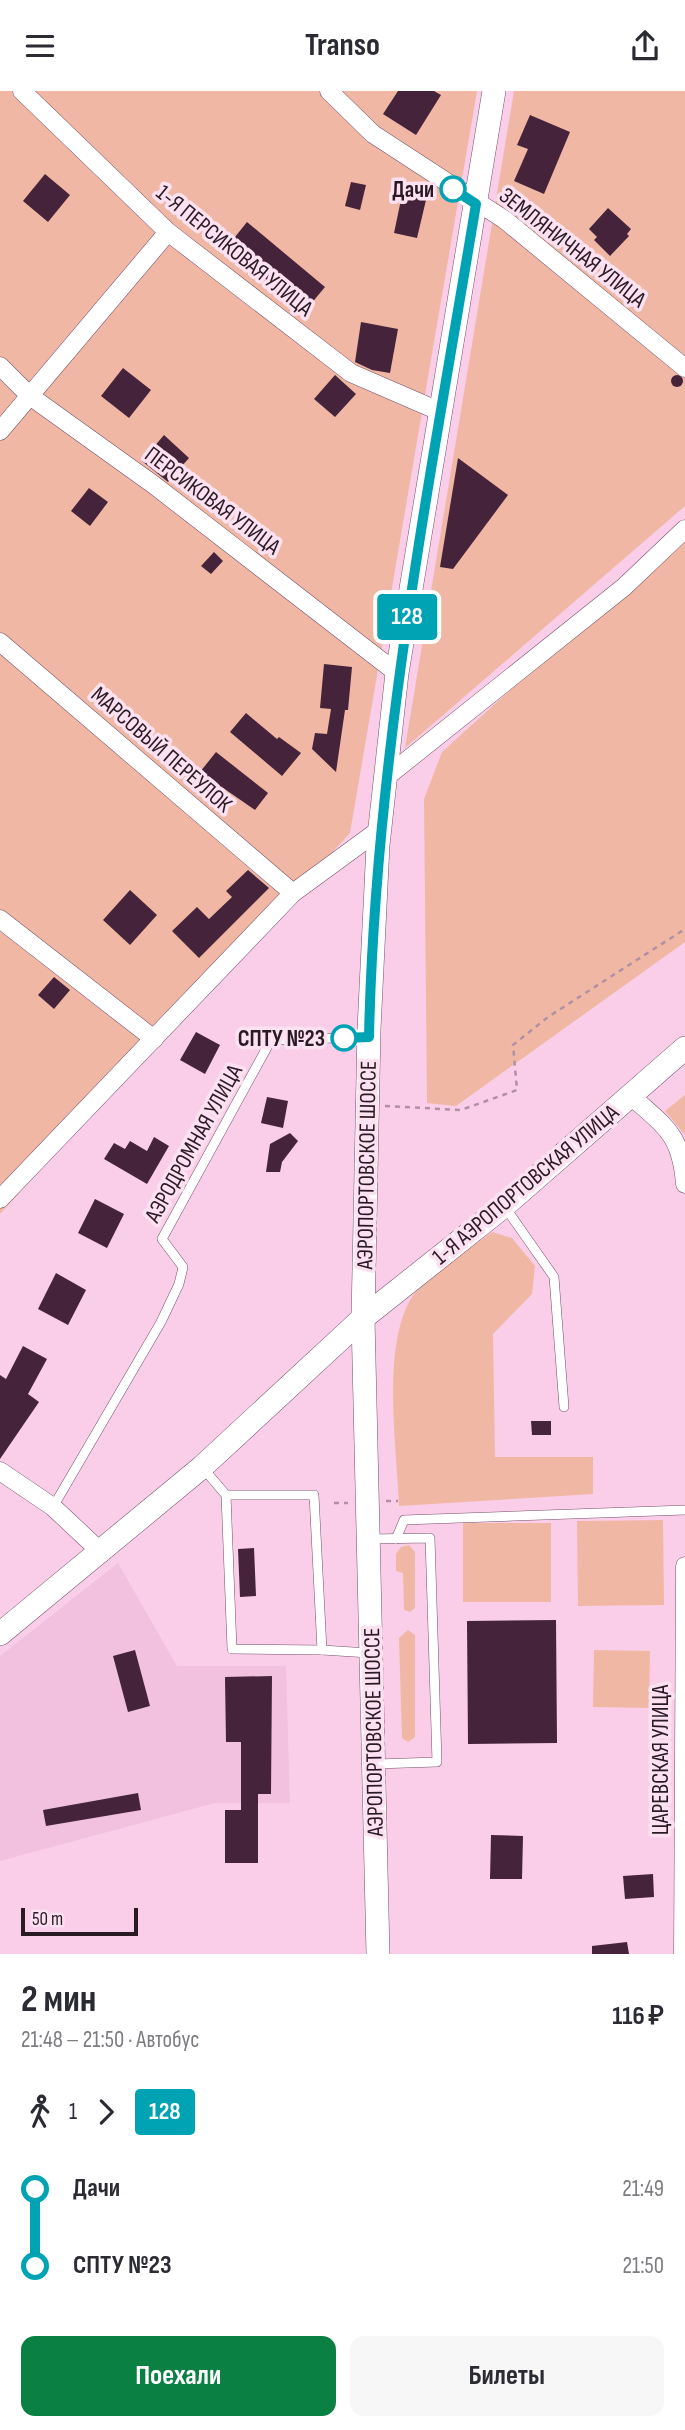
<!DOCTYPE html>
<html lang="ru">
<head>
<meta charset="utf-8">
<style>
	:root { --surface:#fff; --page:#f7f7f7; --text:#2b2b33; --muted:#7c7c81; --accent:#0b8043 }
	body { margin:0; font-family:"Sofia Sans Condensed",sans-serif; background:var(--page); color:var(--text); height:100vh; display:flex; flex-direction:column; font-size:26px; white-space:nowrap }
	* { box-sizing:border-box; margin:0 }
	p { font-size:23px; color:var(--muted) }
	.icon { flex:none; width:38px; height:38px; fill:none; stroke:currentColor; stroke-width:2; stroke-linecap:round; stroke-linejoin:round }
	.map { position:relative; height:1863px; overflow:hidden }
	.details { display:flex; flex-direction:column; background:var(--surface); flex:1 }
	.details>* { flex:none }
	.badge { padding:0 14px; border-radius:5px; font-size:24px; line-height:46px }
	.scale { position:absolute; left:21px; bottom:18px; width:117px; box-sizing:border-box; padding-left:7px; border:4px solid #2a1a24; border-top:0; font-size:19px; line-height:24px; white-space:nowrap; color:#2a1a24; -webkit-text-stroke:5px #fce1f1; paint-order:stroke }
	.map>.badge { position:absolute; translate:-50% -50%; box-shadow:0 0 0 4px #fff }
	.legs { display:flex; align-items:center; gap:10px; height:77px; padding:0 21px; font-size:23px }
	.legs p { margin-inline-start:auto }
	.headline { display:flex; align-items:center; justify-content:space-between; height:119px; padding:0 21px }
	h1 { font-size:38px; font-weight:700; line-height:52px }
	.primary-button { display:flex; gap:14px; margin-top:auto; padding:14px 21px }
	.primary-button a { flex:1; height:80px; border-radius:14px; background:var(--accent); color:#fff; font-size:28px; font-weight:700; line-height:80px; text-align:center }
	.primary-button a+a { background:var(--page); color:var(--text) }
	ul { padding:0 21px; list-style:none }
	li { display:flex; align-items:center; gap:24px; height:77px; font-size:26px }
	li i { display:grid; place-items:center; width:10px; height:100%; margin:0 9px; background:currentColor }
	li i::after { content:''; width:18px; height:18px; margin:-9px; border:5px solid; border-radius:50%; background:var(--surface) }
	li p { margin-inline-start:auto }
	li:first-child i { background:linear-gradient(#0000 50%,currentColor 0) }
	li:last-child i { background:linear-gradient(currentColor 50%,#0000 0) }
	header { display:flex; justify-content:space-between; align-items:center; height:91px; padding:0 21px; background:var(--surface); font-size:32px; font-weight:700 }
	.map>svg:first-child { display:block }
</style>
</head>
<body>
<header><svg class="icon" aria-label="menu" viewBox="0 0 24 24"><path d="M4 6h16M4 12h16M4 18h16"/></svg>Transo<svg class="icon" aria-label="share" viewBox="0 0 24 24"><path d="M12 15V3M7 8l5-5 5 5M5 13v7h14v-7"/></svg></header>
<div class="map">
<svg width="685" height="1863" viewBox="0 0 685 1863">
	<rect width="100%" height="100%" fill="#facee9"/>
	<path fill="#f3c1e0" d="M118 1472 177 1575H286L290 1712H215L0 1770V1565Z"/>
	<g fill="#f0b8a4">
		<path d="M0 0H477L350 742 0 1123Z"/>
		<path d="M514 0H685V415L405 657Z"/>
		<path d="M685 440V851L456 1015 427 1012 424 708 442 661Z"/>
		<path d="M685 1004V1044L665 1020Z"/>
		<path d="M492 1141 512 1147 535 1175 532 1203 493 1243 495 1366H593V1403L399 1415C397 1357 381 1255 412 1206 428 1183 469 1159 492 1141Z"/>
		<path d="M663 1429 664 1514 578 1515 577 1430Z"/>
		<rect x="463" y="1432" width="88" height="79"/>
		<path d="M409 1454 415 1461V1517L410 1521 404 1519 403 1482 396 1480V1463L401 1456Z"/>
		<path d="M408 1539 415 1544V1646L408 1651 402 1647 399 1547Z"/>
		<path d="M594 1559 650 1560 649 1617 593 1616Z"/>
	</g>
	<g fill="#45233a">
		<path d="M398 0H434L441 4 416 44 383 23Z"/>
		<path d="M530 24 570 41 544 103 514 90 528 58 517 54Z"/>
		<path d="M45 83 70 104 48 131 23 110Z"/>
		<path d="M351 91 366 94 360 119 345 115Z"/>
		<path d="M402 104 426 109 417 147 394 142Z"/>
		<path d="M608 117 631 138 627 143 629 145 610 165 594 149 597 146 589 138Z"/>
		<path d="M247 131 325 196 305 220 227 156Z"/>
		<path d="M361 231 398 238 390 282 372 279 355 271Z"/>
		<path d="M123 277 151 299 129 327 101 305Z"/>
		<path d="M335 284 356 303 335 326 314 308Z"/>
		<circle cx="677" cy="290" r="6"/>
		<path d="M164 344 189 367 168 391 142 370Z"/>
		<path d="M458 367 508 404 453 478 440 476Z"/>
		<path d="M89 397 108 411 90 435 71 420Z"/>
		<path d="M214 461 223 470 211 483 201 475Z"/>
		<path d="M324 573 352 576 348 619H345L336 681 312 658 315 642 327 643 331 618 320 617Z"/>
		<path d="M246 622 277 648 279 646 301 662 282 685 230 641Z"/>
		<path d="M216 661 268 702 255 719 200 681Z"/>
		<path d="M248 779 269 797 199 867 172 840 197 816 209 828 232 806 226 800Z"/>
		<path d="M130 799 157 824 130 854 103 829Z"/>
		<path d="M54 886 70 899 54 918 38 904Z"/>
		<path d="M196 941 220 954 205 983 180 969Z"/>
		<path d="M267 1006 288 1010 283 1037 261 1032Z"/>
		<path d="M290 1042 298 1050 282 1071 280 1081H266L270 1053Z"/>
		<path d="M154 1046 169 1055 147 1093 104 1068 114 1052 125 1058 130 1050 147 1060Z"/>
		<path d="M95 1108 124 1123 107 1157 78 1142Z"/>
		<path d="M56 1182 86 1199 68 1234 38 1218Z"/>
		<path d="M23 1255 47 1268 28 1303 39 1311 0 1368V1284L6 1288Z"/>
		<path d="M531 1330H551V1344H532Z"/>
		<path d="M254 1457 256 1505 240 1506 238 1458Z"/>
		<path d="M556 1529 557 1652 468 1653 467 1530Z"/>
		<path d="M135 1559 150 1615 128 1621 113 1565Z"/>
		<path d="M272 1585 271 1703H258V1772H225V1719H241V1651H226L225 1586Z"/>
		<path d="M138 1702 141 1719 46 1735 43 1719Z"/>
		<path d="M491 1744 523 1745 522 1788H490Z"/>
		<path d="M653 1783 654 1806 625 1808 623 1785Z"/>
		<path d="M627 1851 629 1863H592V1855Z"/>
	</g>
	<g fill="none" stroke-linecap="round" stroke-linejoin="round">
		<defs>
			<g id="lane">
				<path d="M505 1116 554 1186 564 1316"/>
				<path d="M203 1377 226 1404 232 1558 322 1559 314 1404H226"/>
				<path d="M53 1416 161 1231 179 1193 183 1176 162 1148 271 949 367 946"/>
				<path d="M369 1448 430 1447 437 1671 376 1673"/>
				<path d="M396 1448 404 1429 685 1419"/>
				<path d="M322 1559 369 1562"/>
			</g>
			<g id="street">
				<path d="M22 0 168 141 351 282 441 321"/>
				<path d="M329 0 373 43 505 129 685 277"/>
				<path d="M0 275 30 305 154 394 397 582"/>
				<path d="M0 340 168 141"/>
				<path d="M0 551 293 802"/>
				<path d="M385 687 624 496 685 438"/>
				<path d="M0 828 154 948"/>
				<path d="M630 1004C665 1036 681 1042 685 1093"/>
				<path d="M0 1108 293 802 379 739"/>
				<path d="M0 1380 53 1416 102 1462"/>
				<path d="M683 1863 685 1475"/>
			</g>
			<g id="secondary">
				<path d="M0 1543 202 1376 363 1227 504 1115 685 957"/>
				<path d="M378 1863 363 1227 369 938 378 754 397 582 494 0"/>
			</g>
		</defs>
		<use href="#lane" stroke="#755068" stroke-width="10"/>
		<use href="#street" stroke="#755068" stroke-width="19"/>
		<use href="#secondary" stroke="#755068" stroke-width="24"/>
		<g stroke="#b18fa4" stroke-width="2.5" stroke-dasharray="5 5" stroke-linecap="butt">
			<path d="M385 1015 461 1019 517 999 513 954 548 926 685 838"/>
			<path d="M386 1410H398"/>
			<path d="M334 1412H348"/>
		</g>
		<use href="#lane" stroke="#fff" stroke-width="9"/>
		<use href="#street" stroke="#fff" stroke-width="18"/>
		<use href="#secondary" stroke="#fff" stroke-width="23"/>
	</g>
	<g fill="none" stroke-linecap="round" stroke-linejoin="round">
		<defs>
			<path id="line-1" d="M344 947 369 946C375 665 430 390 476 113L453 98"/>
		</defs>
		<use href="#line-1" stroke="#fff" stroke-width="16"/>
		<use href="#line-1" stroke="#00a3b4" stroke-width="10"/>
	</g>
	<g fill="#fff" stroke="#00a3b4" stroke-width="3.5">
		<circle cx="453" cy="98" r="12"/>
		<circle cx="344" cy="947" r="12"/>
	</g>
	<g text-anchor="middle" stroke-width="7" stroke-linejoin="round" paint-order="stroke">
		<g font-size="23" font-weight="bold" fill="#2a1a24" stroke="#fce1f1" text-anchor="end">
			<text x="434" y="106">Дачи</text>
			<text x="325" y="955">СПТУ №23</text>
		</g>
		<g font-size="23" fill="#2a1a24" stroke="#fce1f1">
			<text transform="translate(573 156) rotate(38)" y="8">ЗЕМЛЯНИЧНАЯ УЛИЦА</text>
			<text transform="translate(235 159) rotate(39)" y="8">1-Я ПЕРСИКОВАЯ УЛИЦА</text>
			<text transform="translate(213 409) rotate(37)" y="8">ПЕРСИКОВАЯ УЛИЦА</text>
			<text transform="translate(162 658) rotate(41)" y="8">МАРСОВЫЙ ПЕРЕУЛОК</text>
			<text transform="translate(193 1052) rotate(-61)" y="8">АЭРОДРОМНАЯ УЛИЦА</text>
			<text transform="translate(366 1074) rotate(-89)" y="8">АЭРОПОРТОВСКОЕ ШОССЕ</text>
			<text transform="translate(525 1093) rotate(-40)" y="8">1-Я АЭРОПОРТОВСКАЯ УЛИЦА</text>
			<text transform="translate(373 1641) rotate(-91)" y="8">АЭРОПОРТОВСКОЕ ШОССЕ</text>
			<text transform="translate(660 1669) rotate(-90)" y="8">ЦАРЕВСКАЯ УЛИЦА</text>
		</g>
	</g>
</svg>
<div class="scale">50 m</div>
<b class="badge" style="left:407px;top:526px;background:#00a3b4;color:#fff">128</b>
</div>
<section class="details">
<div class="headline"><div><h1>2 мин</h1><p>21:48 – 21:50 · Автобус</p></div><b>116 ₽</b></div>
<div class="legs"><svg class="icon" aria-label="walk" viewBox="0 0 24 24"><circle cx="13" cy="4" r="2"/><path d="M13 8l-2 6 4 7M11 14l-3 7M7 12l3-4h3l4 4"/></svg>1<svg class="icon" aria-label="forward" viewBox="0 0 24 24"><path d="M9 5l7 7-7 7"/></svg><b class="badge" style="background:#00a3b4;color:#fff">128</b></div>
<ul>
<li><i style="color:#00a3b4"></i><b>Дачи</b><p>21:49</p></li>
<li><i style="color:#00a3b4"></i><b>СПТУ №23</b><p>21:50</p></li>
</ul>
<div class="primary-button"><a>Поехали</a><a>Билеты</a></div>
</section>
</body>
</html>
